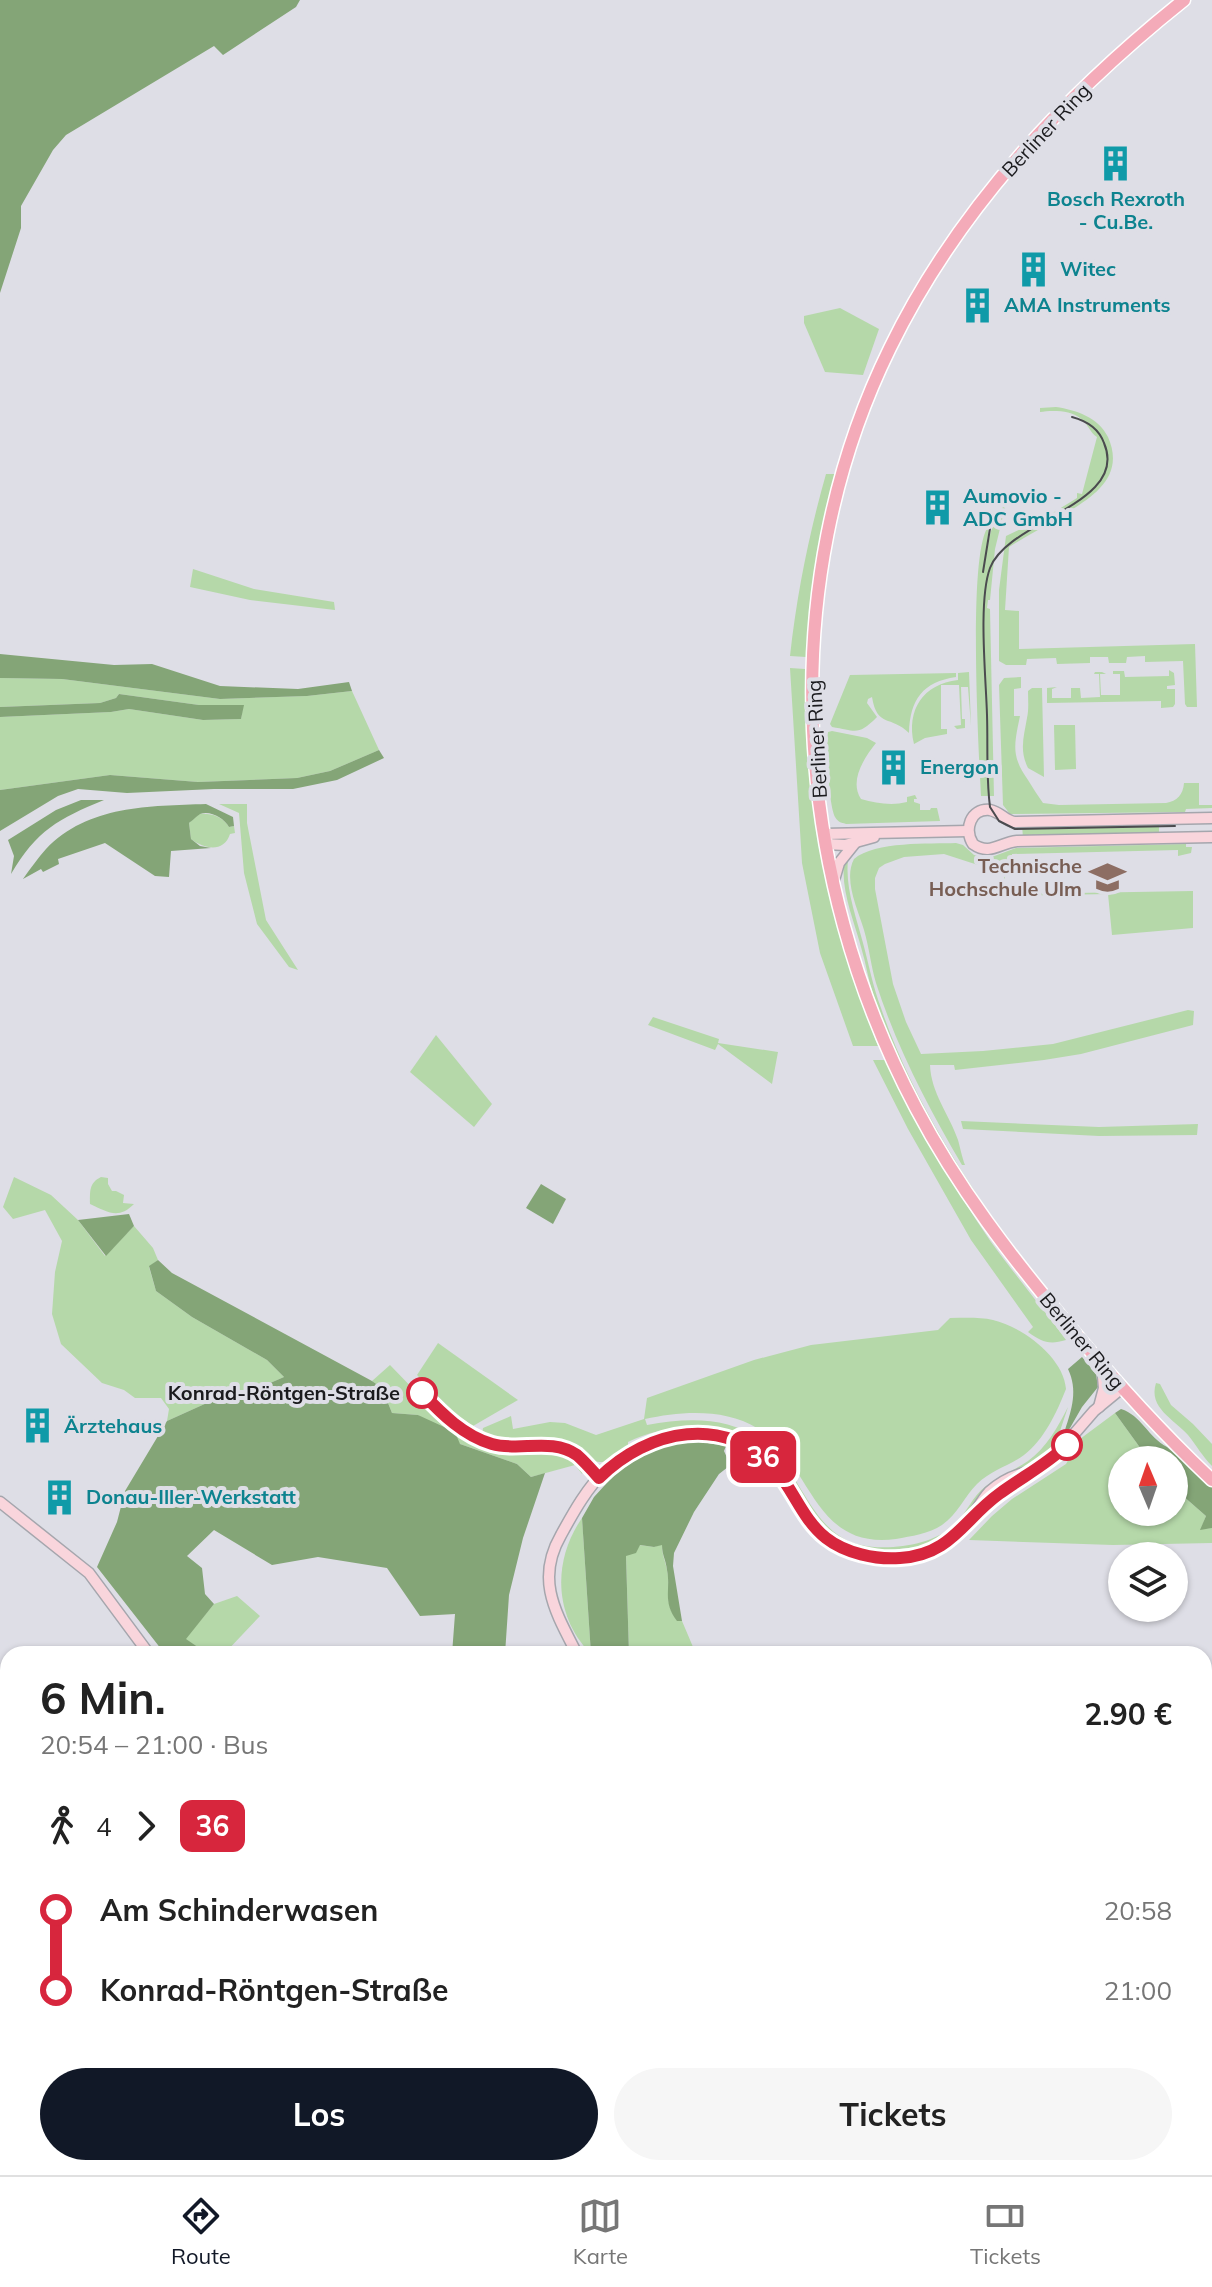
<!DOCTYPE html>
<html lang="de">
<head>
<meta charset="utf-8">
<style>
	:root { --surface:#fff; --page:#f6f6f6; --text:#222; --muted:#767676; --line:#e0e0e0; --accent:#111827 }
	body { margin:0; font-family:Mulish,sans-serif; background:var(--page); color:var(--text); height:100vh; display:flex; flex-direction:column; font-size:30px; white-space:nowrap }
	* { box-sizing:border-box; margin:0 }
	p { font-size:26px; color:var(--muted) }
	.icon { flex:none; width:44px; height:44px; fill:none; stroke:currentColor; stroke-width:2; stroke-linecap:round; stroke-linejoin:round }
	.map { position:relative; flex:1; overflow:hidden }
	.drawer { position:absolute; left:0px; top:1646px; width:1212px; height:530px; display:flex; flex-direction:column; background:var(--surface); border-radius:24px 24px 0 0; box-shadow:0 2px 6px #0004 }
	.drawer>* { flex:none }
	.badge { padding:0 16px; border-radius:12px; font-size:28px; line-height:52px }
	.needle { width:52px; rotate:358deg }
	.controls { position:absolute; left:1108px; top:1446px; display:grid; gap:16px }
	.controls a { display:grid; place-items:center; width:80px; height:80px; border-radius:50%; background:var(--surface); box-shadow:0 2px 6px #0004; font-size:40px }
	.map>.badge { position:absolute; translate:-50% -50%; box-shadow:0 0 0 4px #fff }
	.legs { display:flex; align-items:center; gap:12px; height:88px; padding:0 40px; font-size:26px }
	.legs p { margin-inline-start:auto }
	.head { display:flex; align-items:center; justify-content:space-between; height:136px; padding:0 40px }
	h1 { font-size:44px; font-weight:700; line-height:60px }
	.cta { display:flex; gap:16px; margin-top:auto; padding:16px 40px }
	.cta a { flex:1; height:92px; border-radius:48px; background:var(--accent); color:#fff; font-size:32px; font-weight:700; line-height:92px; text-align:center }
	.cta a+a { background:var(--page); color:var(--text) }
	ul { padding:0 40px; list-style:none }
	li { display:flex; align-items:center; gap:28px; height:80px; font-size:30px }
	li i { display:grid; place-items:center; width:12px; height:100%; margin:0 10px; background:currentColor }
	li i::after { content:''; width:20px; height:20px; margin:-10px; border:6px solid; border-radius:50%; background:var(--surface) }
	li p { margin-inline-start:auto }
	li:first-child i { background:linear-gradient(#0000 50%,currentColor 0) }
	li:last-child i { background:linear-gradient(currentColor 50%,#0000 0) }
	.tab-bar { display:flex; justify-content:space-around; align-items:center; height:112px; border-top:2px solid var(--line); background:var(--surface); font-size:22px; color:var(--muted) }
	.tab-bar a { display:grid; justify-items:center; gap:4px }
	.tab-bar .selected { color:var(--accent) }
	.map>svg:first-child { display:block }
</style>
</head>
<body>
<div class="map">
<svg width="1212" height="2175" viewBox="0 0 1212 2175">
	<rect width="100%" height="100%" fill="#dedee6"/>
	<g fill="#b5d8a9">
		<path d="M840 308 879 329 863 375 825 372 804 323V316Z"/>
		<path d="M1056 407C1076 410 1098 417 1108 437 1127 480 1087 500 1058 518 1042 528 1025 537 1009 547L1005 610 1019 611V649L1195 644 1197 707H1187L1185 704 1183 661 1145 662V656L1127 657 1126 663H1109L1108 657H1090V663L1057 664 1056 658 1027 659 1026 665H1006L999 661V590L1006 536 1023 528 1025 530 1077 498V493L1082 494 1097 437C1090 433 1087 422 1080 418 1071 410 1051 410 1040 412V408Z"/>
		<path d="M826 474H836L813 586 806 657 790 656C797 593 809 534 826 474Z"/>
		<path d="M1003 507 1005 508 995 549 990 600H988L987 608 990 609 994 796H981C979 754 967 548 989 526L986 552 991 531Z"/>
		<path d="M193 569 254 589 334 602 335 610 250 600 190 587Z"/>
		<path d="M790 668 805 669C805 733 809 796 821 858 833 922 855 985 878 1046H853L820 953 802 863Z"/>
		<path d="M1169 670 1174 673 1175 685 1167 686V689H1175V704L1173 707 1161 708V701L1047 703V688L1057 687 1052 689V698H1071V688H1080L1081 698 1100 697 1099 674H1094L1095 672H1102L1106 674H1100L1101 695H1120V674H1113V671H1124L1125 677 1169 676Z"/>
		<path d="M969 672 971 726 968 687H961L962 719H965V728L957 729 954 726 961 725 959 685H941V729H947V734L925 738 914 744C906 710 923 684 958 680V673Z"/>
		<path d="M956 673V677C923 682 910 699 909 733 891 715 877 728 872 697L868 699 867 703 877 717C858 736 857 731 832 727L830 724 850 675Z"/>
		<path d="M1021 677V688L1014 689V716H1020C1014 745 1011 756 1028 780 1033 788 1038 796 1043 803L1059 805 1166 803C1177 801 1183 795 1184 783H1199V805H1212V808L1186 809 1185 812 1010 814 1003 805 999 685 1004 678Z"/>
		<path d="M0 678 62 679 220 699 307 696 352 691 379 750 330 771 297 778 198 782 110 775 0 790V717L111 712 129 709 203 720 241 719 243 706 199 705 119 694 116 698 100 703 0 707Z"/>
		<path d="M1032 688H1042L1044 777 1028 768C1019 750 1024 736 1027 718 1029 709 1028 700 1028 691Z"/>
		<path d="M1054 725H1075L1076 769 1055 770Z"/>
		<path d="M832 731 867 738 876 743C864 758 849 781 861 799 876 803 891 806 907 802V797L915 795 917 799H914V802L920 804V810H930L931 808H937L940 821 846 824C840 822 839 823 835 817 829 806 825 743 828 732Z"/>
		<path d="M219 804H247V823L266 920 298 970 289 967 257 924 244 873 239 813Z"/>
		<path d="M199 814C211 813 222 816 229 827L234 826 235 833 230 834C224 853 204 849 191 839L189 823Z"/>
		<path d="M1022 824H1155L1159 825V832L1152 834 1023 839Z"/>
		<path d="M956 843 963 845 974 855 989 858 1016 848 1186 844V847H1192L1191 853 1178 856V850L1012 854V861L1005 862V887L1012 888V894L1193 891V928L1112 935 1108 894 1005 896 1004 866 978 865 944 854 904 857 885 864 879 868 875 878V889L893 984 906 1022 921 1054 983 1051 1053 1044 1188 1010 1194 1011 1193 1025 1081 1054 1044 1060 955 1070 954 1065H930C931 1093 949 1114 958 1140 960 1147 962 1157 965 1165H962C928 1107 897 1048 876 983 871 966 869 947 864 930 858 909 843 880 854 859 875 841 930 844 956 843Z"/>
		<path d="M848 860C845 888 856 916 863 943 869 965 873 987 881 1008 913 1102 968 1184 1025 1264 962 1187 903 1089 873 994 868 979 866 963 861 947 854 921 841 891 844 864Z"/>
		<path d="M653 1017 719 1039 718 1043 778 1052 772 1084 718 1044 715 1050 648 1025Z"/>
		<path d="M436 1035 492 1104 474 1127 410 1072Z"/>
		<path d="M873 1060H885C917 1123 951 1184 991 1242 1015 1275 1042 1307 1066 1340 1049 1345 1042 1342 1028 1332L1033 1327 971 1240 908 1129Z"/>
		<path d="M961 1121 1099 1127 1198 1124 1197 1135 1099 1136 963 1129Z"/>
		<path d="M14 1177 51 1195 78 1220 105 1256 134 1226 153 1248 158 1260 149 1267 156 1291 192 1317 267 1360 284 1377 245 1394 229 1393 167 1421 169 1409 161 1398H135L124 1390 102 1383 61 1344 52 1314 55 1272 62 1241 45 1210 13 1219 3 1207Z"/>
		<path d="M101 1177 108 1178V1184L112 1191H116L124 1195 123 1203 134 1204C118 1220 108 1212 90 1204 90 1191 89 1183 101 1177Z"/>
		<path d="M950 1318C964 1318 980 1317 993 1320 1023 1327 1064 1358 1066 1389 1057 1412 1044 1440 1024 1455 1009 1466 991 1470 977 1484 964 1497 958 1514 942 1525 929 1534 911 1536 896 1539 812 1550 813 1464 757 1428 725 1408 680 1411 645 1419L647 1425C687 1418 726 1416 761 1440L758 1441 746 1434C733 1435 721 1431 708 1429 679 1425 652 1430 628 1442V1449C619 1454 610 1463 600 1462 587 1462 572 1444 556 1440 529 1435 514 1447 482 1434L483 1428 511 1416 513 1429 550 1422 565 1423 596 1435 644 1419 647 1398 754 1360 811 1345 938 1330Z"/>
		<path d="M438 1343 518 1400 473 1426 455 1414 417 1375Z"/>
		<path d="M390 1365 455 1432 472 1443 501 1450H559L572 1456 585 1468 582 1474 575 1465 531 1477 517 1464 460 1444 418 1415 392 1413 382 1388 372 1381Z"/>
		<path d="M1156 1383 1160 1384 1171 1405 1193 1424 1212 1444V1466C1203 1457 1196 1445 1188 1435 1174 1419 1148 1408 1156 1383Z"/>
		<path d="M1068 1407 1060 1431 1063 1440 1047 1457 1023 1470 944 1537 917 1547 882 1551 849 1546 829 1534 818 1524 785 1472 756 1447 763 1444C798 1467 806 1515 841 1537 868 1555 926 1548 951 1528 966 1516 971 1497 986 1486 999 1476 1015 1470 1028 1461 1046 1448 1058 1427 1068 1407Z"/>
		<path d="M1115 1413 1149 1460H1122V1512H1174V1488L1206 1516 1201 1529 1212 1528V1543L1113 1545 969 1540 992 1516 1012 1499 1066 1464 1080 1439Z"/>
		<path d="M582 1518 591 1654C554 1617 552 1561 582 1518Z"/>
		<path d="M662 1544C662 1556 665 1559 667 1570 671 1588 663 1603 677 1620L682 1621 696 1654H629L626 1555 639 1545 654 1547Z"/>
		<path d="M237 1596 260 1616 224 1654 219 1652 208 1654 185 1639 214 1604Z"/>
		<path d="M0 1780 8 1784V2026L0 2021Z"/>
	</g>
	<g fill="#84a577">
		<path d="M0 0H300L296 7 223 55 214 46 66 135 53 150 21 206V228L0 293Z"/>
		<path d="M0 654 114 665 152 664 220 686 298 689 349 682 352 691 307 696 220 699 62 679 0 678Z"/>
		<path d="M119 694 199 705H244L241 719 203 720 129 709 111 712 0 717V707L100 703 116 698Z"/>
		<path d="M379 750 384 758 337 780 293 789H214L127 793 78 789 58 796 0 831V790L110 775 198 782 297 778 330 771Z"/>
		<path d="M81 800H104C58 819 37 830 11 874L14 856 8 840 56 810Z"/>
		<path d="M206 804 233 817 234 826 229 827C224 818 210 810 200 814 198 815 191 822 189 823L191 839 200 846 211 848 171 851 169 877 155 876 105 843 58 859 59 864 43 872 41 869 23 879C30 869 38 858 46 849 88 805 150 806 206 804Z"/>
		<path d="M541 1184 566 1199 553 1224 526 1208Z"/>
		<path d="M129 1214 134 1226 106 1256 78 1220Z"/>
		<path d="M158 1260 172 1273 372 1381 382 1388 392 1413 418 1415 455 1432 460 1444 517 1464 531 1477 545 1473 523 1538 509 1595 505 1654H452L455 1614 420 1616 387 1568 318 1557 272 1565 214 1530 187 1556 202 1568 205 1594 214 1604 186 1639 208 1654H165L97 1567 117 1522 125 1491 167 1421 229 1393 245 1394 284 1377 267 1360 192 1317 156 1291 149 1266Z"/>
		<path d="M1082 1357 1096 1374 1098 1387 1082 1407 1066 1435 1065 1430C1072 1409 1078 1390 1068 1369Z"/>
		<path d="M1121 1409C1141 1415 1148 1437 1167 1447L1212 1487V1528L1200 1530 1206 1516 1174 1488V1460H1149L1115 1413Z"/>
		<path d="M689 1440 726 1446 724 1451 729 1462 728 1467 719 1474 694 1512 674 1553 673 1566 682 1621H677C662 1602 671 1589 667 1570 666 1560 662 1555 662 1545L654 1547 640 1545 636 1553 626 1556 629 1654H591L582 1518 594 1497 616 1473 643 1455 666 1444Z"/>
	</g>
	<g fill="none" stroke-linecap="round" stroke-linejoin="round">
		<g stroke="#5b98b4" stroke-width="8">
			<path d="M0 2040 8 2047"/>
			<path d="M110 2168 124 2175"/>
		</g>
		<g stroke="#5b98b4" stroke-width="14">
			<path d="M0 1700 8 1705"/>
			<path d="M735 2168 749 2175"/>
		</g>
		<defs>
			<g id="secondary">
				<path d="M1212 818 1014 822C1005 820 1000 812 990 810 970 808 964 830 973 844 990 856 999 843 1017 841L1212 837"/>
				<path d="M824 834 968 831"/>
				<path d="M826 844 845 845 874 837"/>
				<path d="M834 880 839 863 855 843"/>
				<path d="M1099 1407 1104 1388 1102 1365"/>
				<path d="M0 1502 89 1573 149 1654"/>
				<path d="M984 1505 1055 1456 1094 1411 1122 1388"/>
				<path d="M577 1654C556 1613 535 1580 561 1535 573 1513 588 1486 606 1470 651 1431 720 1417 767 1461 784 1476 794 1496 806 1515 826 1548 858 1555 894 1558 921 1561 952 1543 968 1522 975 1513 981 1501 989 1492 1001 1481 1017 1474 1032 1471"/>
				<path d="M925 2168 945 2175"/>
			</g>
			<g id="primary">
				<path d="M1184 0C1065 95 957 210 890 348 773 586 793 876 916 1108 958 1188 1012 1258 1070 1327 1115 1381 1161 1432 1212 1480"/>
				<path d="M0 2079 8 2084"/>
				<path d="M165 2168 179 2175"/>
			</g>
		</defs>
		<use href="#secondary" stroke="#a5a6ad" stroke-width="13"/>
		<use href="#primary" stroke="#fff" stroke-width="15"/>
		<use href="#secondary" stroke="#f9d5dc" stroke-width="10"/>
		<use href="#primary" stroke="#f4abb9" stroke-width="12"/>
		<g stroke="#4b4b4f" stroke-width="2">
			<path d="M1072 417C1087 421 1099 429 1104 443 1130 504 1008 520 990 568 978 601 986 678 987 715 988 745 986 777 990 807L999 821 1015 829 1175 826"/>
			<path d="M983 572 992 516"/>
		</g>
		<g stroke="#4b4b4f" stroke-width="2" stroke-dasharray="14 14" stroke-linecap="butt">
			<path d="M0 1750 8 1756"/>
			<path d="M626 2168 639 2175"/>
		</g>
	</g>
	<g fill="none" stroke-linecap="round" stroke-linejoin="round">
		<defs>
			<path id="line-1" d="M422 1393C442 1414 464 1436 492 1444 520 1452 551 1437 577 1455 585 1462 592 1470 599 1478 648 1429 726 1413 776 1470 794 1491 803 1520 826 1538 845 1553 876 1560 900 1558 951 1555 963 1520 999 1494 1022 1477 1046 1465 1067 1445"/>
		</defs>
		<use href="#line-1" stroke="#fff" stroke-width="18"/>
		<use href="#line-1" stroke="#d7263d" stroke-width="12"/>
	</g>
	<defs>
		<symbol id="building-bare" viewBox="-9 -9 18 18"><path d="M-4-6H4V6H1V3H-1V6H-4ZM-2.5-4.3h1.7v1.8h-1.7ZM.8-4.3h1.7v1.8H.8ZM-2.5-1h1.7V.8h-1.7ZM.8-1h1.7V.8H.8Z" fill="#0f9aa8" stroke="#dedee6" stroke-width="2.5" paint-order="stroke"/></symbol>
		<symbol id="university-bare" viewBox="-9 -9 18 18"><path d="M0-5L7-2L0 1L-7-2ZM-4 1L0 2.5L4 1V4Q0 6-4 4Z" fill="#8d6e63" stroke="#dedee6" stroke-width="2.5" paint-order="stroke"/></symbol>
	</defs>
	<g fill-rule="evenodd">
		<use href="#building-bare" x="1090" y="138" width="51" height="51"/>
		<use href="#building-bare" x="1008" y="244" width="51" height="51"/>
		<use href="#building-bare" x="952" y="280" width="51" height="51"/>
		<use href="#building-bare" x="912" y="482" width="51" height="51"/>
		<use href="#building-bare" x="868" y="742" width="51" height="51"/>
		<use href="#university-bare" x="1082" y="852" width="51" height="51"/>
		<use href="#building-bare" x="12" y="1400" width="51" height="51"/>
		<use href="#building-bare" x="34" y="1472" width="51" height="51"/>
	</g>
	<g fill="#fff" stroke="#d7263d" stroke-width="4">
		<circle cx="422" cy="1393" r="14"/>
		<circle cx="1067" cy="1445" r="14"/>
	</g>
	<g text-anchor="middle" stroke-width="8" stroke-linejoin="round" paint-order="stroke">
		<g font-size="20" fill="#1a1a1d" stroke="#dedee6">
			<text transform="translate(1046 130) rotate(-47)" y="7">Berliner Ring</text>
			<text transform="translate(817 739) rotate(-93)" y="7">Berliner Ring</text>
			<text transform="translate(1082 1341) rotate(50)" y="7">Berliner Ring</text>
		</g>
		<g font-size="20" font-weight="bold" fill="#0d838f" stroke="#dedee6" text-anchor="start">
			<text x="1116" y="206" text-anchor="middle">Bosch Rexroth<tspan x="1116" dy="23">- Cu.Be.</tspan></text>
			<text x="1060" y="276">Witec</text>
			<text x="1004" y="312">AMA Instruments</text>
			<text x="963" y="503">Aumovio -<tspan x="963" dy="23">ADC GmbH</tspan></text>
			<text x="920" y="774">Energon</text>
			<text x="64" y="1433">Ärztehaus</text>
			<text x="86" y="1504">Donau-Iller-Werkstatt</text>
		</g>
		<g font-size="20" font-weight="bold" fill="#785e54" stroke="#dedee6" text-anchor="end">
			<text x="1082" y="873">Technische<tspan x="1082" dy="23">Hochschule Ulm</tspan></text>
		</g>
		<g font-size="20" font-weight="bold" fill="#1a1a1d" stroke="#dedee6" text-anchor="end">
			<text x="400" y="1400">Konrad-Röntgen-Straße</text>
		</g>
	</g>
</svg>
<div class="controls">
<a><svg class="needle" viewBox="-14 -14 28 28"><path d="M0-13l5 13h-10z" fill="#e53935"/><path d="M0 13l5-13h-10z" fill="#767676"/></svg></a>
<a><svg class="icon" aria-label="layers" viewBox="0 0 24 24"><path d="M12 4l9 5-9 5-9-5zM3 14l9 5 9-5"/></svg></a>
</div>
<b class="badge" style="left:763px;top:1457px;background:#d7263d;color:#fff">36</b>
<section class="drawer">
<div class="head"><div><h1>6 Min.</h1><p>20:54 – 21:00 · Bus</p></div><b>2.90 €</b></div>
<div class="legs"><svg class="icon" aria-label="walk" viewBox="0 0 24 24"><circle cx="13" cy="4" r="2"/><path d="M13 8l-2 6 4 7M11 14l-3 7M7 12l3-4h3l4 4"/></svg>4<svg class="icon" aria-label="forward" viewBox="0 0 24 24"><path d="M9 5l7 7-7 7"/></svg><b class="badge" style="background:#d7263d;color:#fff">36</b></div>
<ul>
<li><i style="color:#d7263d"></i><b>Am Schinderwasen</b><p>20:58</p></li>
<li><i style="color:#d7263d"></i><b>Konrad-Röntgen-Straße</b><p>21:00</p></li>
</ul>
<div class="cta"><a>Los</a><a>Tickets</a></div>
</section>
</div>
<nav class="tab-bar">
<a class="selected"><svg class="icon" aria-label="directions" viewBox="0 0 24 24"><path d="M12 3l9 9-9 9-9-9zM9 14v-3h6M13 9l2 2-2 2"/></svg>Route</a>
<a><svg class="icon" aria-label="map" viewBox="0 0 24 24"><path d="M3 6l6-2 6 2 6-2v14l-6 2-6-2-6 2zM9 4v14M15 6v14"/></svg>Karte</a>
<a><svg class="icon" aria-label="tickets" viewBox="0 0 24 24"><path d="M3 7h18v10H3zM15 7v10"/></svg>Tickets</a>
</nav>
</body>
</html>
